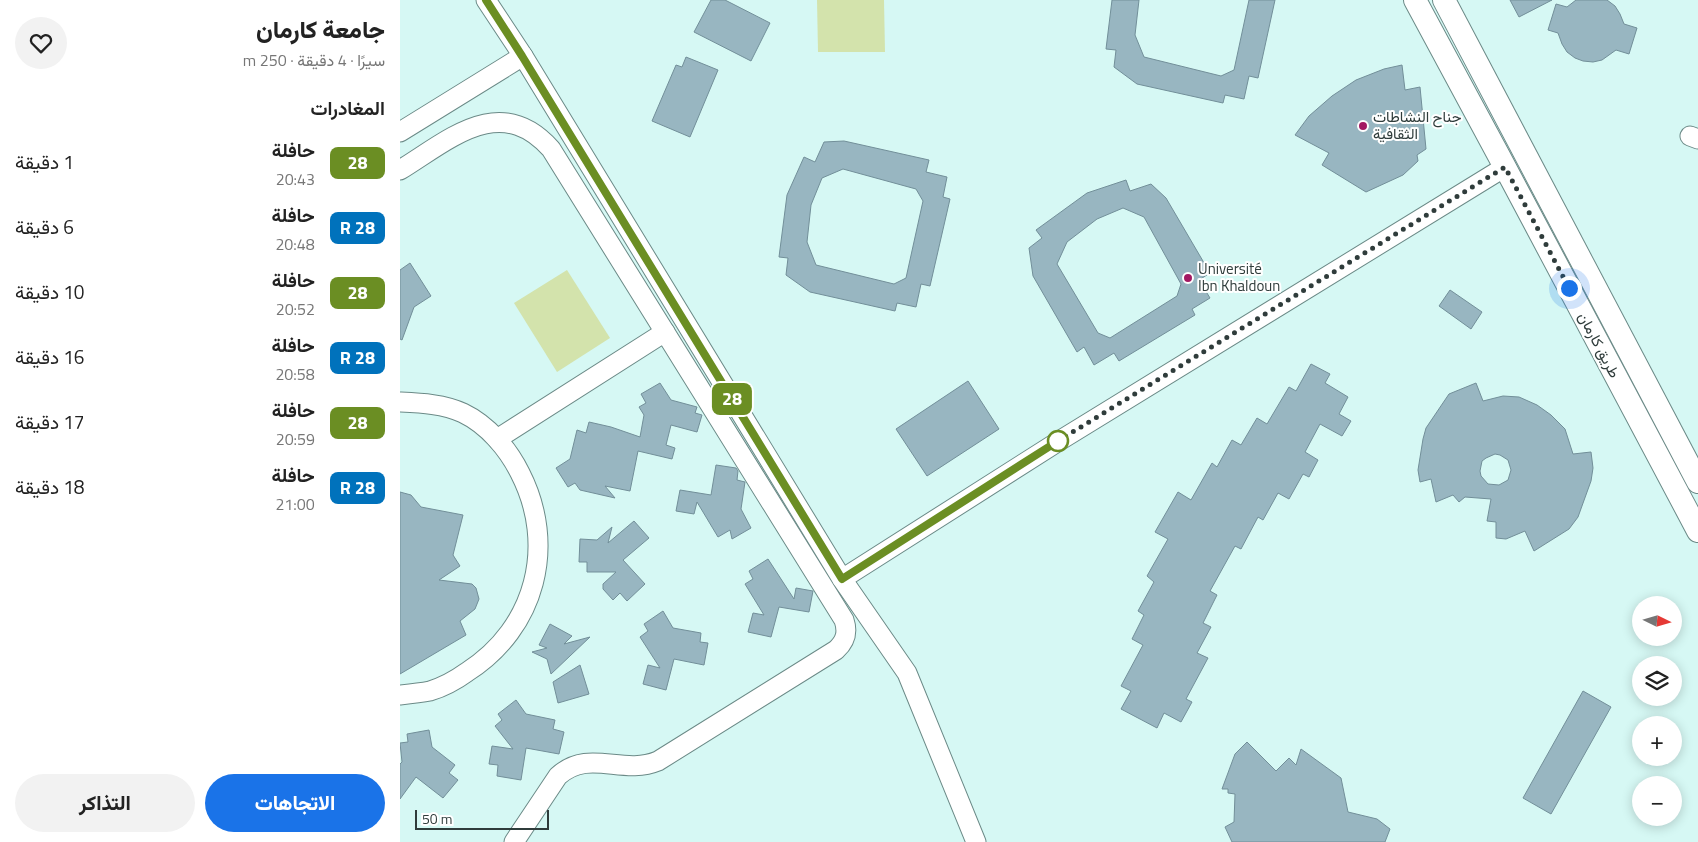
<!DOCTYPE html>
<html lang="ar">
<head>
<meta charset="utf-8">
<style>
	:root { --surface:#fff; --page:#f2f2f2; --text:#222; --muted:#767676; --accent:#1a73e8 }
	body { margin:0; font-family:"Titillium Web",Vazirmatn,sans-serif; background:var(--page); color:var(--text); direction:rtl; height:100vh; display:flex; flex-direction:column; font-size:19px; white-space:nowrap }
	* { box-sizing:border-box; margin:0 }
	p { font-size:16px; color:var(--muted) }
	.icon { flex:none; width:28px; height:28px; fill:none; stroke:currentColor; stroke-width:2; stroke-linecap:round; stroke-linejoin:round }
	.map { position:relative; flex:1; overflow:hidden; direction:ltr }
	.side { display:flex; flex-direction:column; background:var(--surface); width:400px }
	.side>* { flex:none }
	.badge { padding:0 10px; border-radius:8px; font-size:18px; line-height:32px }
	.needle { width:32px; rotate:95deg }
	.fabs { position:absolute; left:1232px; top:596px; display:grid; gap:10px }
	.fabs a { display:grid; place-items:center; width:50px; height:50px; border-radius:50%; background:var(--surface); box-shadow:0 2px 12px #0003; font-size:25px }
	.scale { position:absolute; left:15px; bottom:12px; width:134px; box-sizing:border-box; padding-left:5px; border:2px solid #2f3c3b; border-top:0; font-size:14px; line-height:18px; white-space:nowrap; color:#2f3c3b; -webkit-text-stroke:4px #fff; paint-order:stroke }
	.you { position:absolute; width:25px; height:25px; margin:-12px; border:4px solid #fff; border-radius:50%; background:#1a73e8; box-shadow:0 0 0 8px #1a73e833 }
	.map>.badge { position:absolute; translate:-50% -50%; box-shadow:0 0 0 2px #fff }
	h2 { padding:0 15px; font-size:19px; line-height:45px }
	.round { display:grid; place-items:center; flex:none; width:52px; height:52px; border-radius:26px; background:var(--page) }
	.headline { display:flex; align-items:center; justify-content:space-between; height:85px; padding:0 15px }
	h1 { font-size:24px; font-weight:800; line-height:38px }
	.primary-button { display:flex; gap:10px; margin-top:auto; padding:10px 15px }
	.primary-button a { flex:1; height:58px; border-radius:30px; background:var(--accent); color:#fff; font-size:20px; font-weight:800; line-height:58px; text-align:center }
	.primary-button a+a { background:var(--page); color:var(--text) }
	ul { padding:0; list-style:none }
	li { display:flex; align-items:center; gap:15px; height:65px; padding:0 15px }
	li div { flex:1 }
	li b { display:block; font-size:19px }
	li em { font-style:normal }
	li .badge { min-width:55px; font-weight:700; text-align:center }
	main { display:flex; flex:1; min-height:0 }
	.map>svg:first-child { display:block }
</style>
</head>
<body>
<main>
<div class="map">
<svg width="1298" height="842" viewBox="0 0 1298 842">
	<rect width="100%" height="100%" fill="#d6f8f4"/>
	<g fill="#d3e3ac">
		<path d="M417 0H484L485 52H418Z"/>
		<path d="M167 270 210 338 157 372 114 303Z"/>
	</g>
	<g fill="#98b6c1" stroke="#728f99" fill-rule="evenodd">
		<path d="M311 0H325L370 23 351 61 294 32Z"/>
		<path d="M712 0H739L735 35 744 57 821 76 834 70 849 0H875L858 78 849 76 844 99 825 95 823 103 737 84 714 67 716 50 706 49Z"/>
		<path d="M1110 0H1152L1119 17Z"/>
		<path d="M1176 0H1207L1215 6 1220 14 1224 24 1237 28 1229 54 1216 50 1202 60 1193 62 1183 61 1175 58 1167 52 1162 44 1158 33 1148 30 1156 4 1167 7Z"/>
		<path d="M286 57 318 70 290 137 252 121 276 65 282 67Z"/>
		<path d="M1002 65 1005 90 1020 87 1026 149 1017 155 1018 161 1003 175 966 192 922 165 929 153 895 135 909 116 932 96 956 80 984 69Z"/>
		<path d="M444 141 529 160 526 172 547 177 543 197 550 199 530 286 521 284 516 307 497 303 495 311 410 292 386 275 388 258 379 257 387 195 404 157 415 162 424 142ZM443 169 516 189 523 201 506 278 494 284 416 265 407 242 411 205 422 178Z"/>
		<path d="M726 180 730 191 751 184 766 198 810 273 799 280 810 298 792 309 795 315 719 361 714 353 694 365 684 347 677 352 633 276 629 248 642 238 636 230 687 193ZM723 208 744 217 781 284 777 296 710 338 698 333 657 264 667 242 697 219Z"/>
		<path d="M10 263 31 296 14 307 2 340 0 339V270Z"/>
		<path d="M1050 290 1082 312 1071 329 1039 306Z"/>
		<path d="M911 364 930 374 925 383 948 397 939 414 951 421 942 436 920 424 905 452 918 460 909 477 903 474 889 499 878 493 863 520 858 517 841 549 835 546 810 591 817 595 803 623 811 627 797 653 808 658 786 699 792 702 781 722 764 713 757 728 721 709 731 691 721 686 743 645 732 639 744 615 738 611 754 582 747 576 768 539 755 532 778 492 791 500 812 463 817 467 832 440 841 445 857 418 867 424 889 387 896 391Z"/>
		<path d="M568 381 599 429 527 476 496 429Z"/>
		<path d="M260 383 271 400 297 407 295 413 302 415 297 432 271 425 266 445 275 448 272 459 238 451 230 491 205 486 215 498 180 490 175 483 168 487 156 468 170 459 177 430 186 433 189 422 211 427 240 437 244 415 239 407 246 403 241 394Z"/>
		<path d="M1076 383 1083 401 1103 396 1119 397 1137 405 1151 415 1165 429 1173 454 1191 452 1193 468 1191 481 1178 517 1169 529 1134 551 1125 531 1106 539 1096 538V522L1087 521 1091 499 1065 497 1059 502 1053 495 1036 502 1031 479 1020 482 1018 470 1023 439 1026 428 1049 394ZM1095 454 1100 455 1108 460 1111 470 1108 480 1099 485 1088 484 1081 476 1080 471 1082 461 1086 458Z"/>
		<path d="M316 465 336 468 338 471 337 480 345 482 341 509 351 528 332 539 330 530 318 537 297 502 294 514 276 511 280 490 311 495Z"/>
		<path d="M0 492 11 495 21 507 63 515 53 555 60 566 39 580 72 584 76 588 79 599 75 609 60 621 66 635 0 674Z"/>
		<path d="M234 521 249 538 223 560 245 584 227 601 220 593 213 600 203 589V584L216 572H187V562H179L180 539 197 540 212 527 208 543Z"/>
		<path d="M368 559 394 599 396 588 413 591 409 612 379 607 371 637 348 632 353 613 364 615 345 584 353 579 349 571Z"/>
		<path d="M263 611 273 628 301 633 300 642 308 643 304 665 274 659 266 690 243 684 248 665 260 668 240 637 248 631 244 624Z"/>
		<path d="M150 624 172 636 164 644 190 637 151 674 147 659 132 652 147 648 139 645Z"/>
		<path d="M180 665 189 694 158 703 153 682Z"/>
		<path d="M1183 691 1211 707 1151 814 1123 798Z"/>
		<path d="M116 700 126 714 155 720 153 729 164 732 159 754 126 748 121 780 97 776 98 765 89 764 92 746 113 749 95 726 102 720 98 714Z"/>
		<path d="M29 730 32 747 55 765 49 773 58 780 43 798 16 777 0 799V764L2 762 0 743 8 742 7 734Z"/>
		<path d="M847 742 876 771 889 758 896 765 901 749 941 778 948 812 977 819 990 829 985 842H832L825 827 834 822 835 794 828 793V789H822L835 754Z"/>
	</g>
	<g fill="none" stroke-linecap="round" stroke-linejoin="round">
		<defs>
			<g id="minor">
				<path d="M86 0 123 56 442 579 507 673 576 842"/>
				<path d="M0 132 123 56"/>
				<path d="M1290 136 1298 139"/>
				<path d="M0 170C49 140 100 92 151 149L444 620C448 632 446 641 436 650L258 761C222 776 189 748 158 776L114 842"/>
				<path d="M0 402C21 403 44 404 63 413 88 425 108 449 120 473 157 545 136 628 67 672 56 680 43 687 30 691 20 693 10 694 0 695"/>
				<path d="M97 439 265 332"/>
				<path d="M442 579 659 441 1105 167"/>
			</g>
			<g id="tertiary">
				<path d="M1015 0 1099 156 1298 531"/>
				<path d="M1044 0 1298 482"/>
			</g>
		</defs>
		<use href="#minor" stroke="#6b8a87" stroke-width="21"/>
		<use href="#tertiary" stroke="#6b8a87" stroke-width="24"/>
		<use href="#minor" stroke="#fff" stroke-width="19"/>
		<use href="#tertiary" stroke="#fff" stroke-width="22"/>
	</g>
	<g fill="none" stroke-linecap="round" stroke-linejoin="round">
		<defs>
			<path id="line" d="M86 0 122 56 442 579 658 441"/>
		</defs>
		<use href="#line" stroke="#fff" stroke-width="11"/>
		<use href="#line" stroke="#6b8e23" stroke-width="8"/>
		<path stroke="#2f3c3b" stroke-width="5" stroke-dasharray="0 9" d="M658 441 1105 167 1169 288"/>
	</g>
	<g fill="#a31963" stroke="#fff" stroke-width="2">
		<circle cx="963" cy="126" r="5"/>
		<circle cx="788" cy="278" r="5"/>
	</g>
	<circle fill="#fff" stroke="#6b8e23" stroke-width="2.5" cx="658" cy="441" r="10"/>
	<g text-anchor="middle" stroke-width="4" stroke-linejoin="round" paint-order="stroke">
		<g font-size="15" fill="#2f3c3b" stroke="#fff" text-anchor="start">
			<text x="973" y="122">جناح النشاطات<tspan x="973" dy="17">الثقافية</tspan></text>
			<text x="798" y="274">Université<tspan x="798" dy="17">Ibn Khaldoun</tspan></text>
		</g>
		<g font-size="15" fill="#2f3c3b" stroke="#fff">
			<text transform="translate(1199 345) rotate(62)" y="5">طريق كارمان</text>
		</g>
	</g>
</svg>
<div class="fabs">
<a><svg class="needle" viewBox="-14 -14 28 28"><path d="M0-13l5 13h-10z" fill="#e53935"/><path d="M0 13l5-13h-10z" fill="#767676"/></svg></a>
<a><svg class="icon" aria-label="layers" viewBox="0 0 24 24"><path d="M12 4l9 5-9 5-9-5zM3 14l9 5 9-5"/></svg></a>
<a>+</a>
<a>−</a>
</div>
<div class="scale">50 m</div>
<div class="you" style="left:1169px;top:288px"></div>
<b class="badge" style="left:332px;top:399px;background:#6b8e23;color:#fff">28</b>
</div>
<section class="side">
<div class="headline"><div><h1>جامعة كارمان</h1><p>سيرًا · 4 دقيقة · 250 m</p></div><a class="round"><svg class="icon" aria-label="heart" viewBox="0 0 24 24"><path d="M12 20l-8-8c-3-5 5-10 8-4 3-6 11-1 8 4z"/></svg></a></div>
<h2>المغادرات</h2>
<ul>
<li><span class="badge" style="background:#6b8e23;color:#fff">28</span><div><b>حافلة</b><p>20:43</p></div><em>1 دقيقة</em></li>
<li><span class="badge" style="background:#0072bc;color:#fff">28 R</span><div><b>حافلة</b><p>20:48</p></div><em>6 دقيقة</em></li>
<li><span class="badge" style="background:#6b8e23;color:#fff">28</span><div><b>حافلة</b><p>20:52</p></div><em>10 دقيقة</em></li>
<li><span class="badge" style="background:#0072bc;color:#fff">28 R</span><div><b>حافلة</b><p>20:58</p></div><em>16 دقيقة</em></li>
<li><span class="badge" style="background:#6b8e23;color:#fff">28</span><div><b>حافلة</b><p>20:59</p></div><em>17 دقيقة</em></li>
<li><span class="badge" style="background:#0072bc;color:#fff">28 R</span><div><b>حافلة</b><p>21:00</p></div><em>18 دقيقة</em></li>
</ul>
<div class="primary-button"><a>الاتجاهات</a><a>التذاكر</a></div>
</section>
</main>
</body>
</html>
